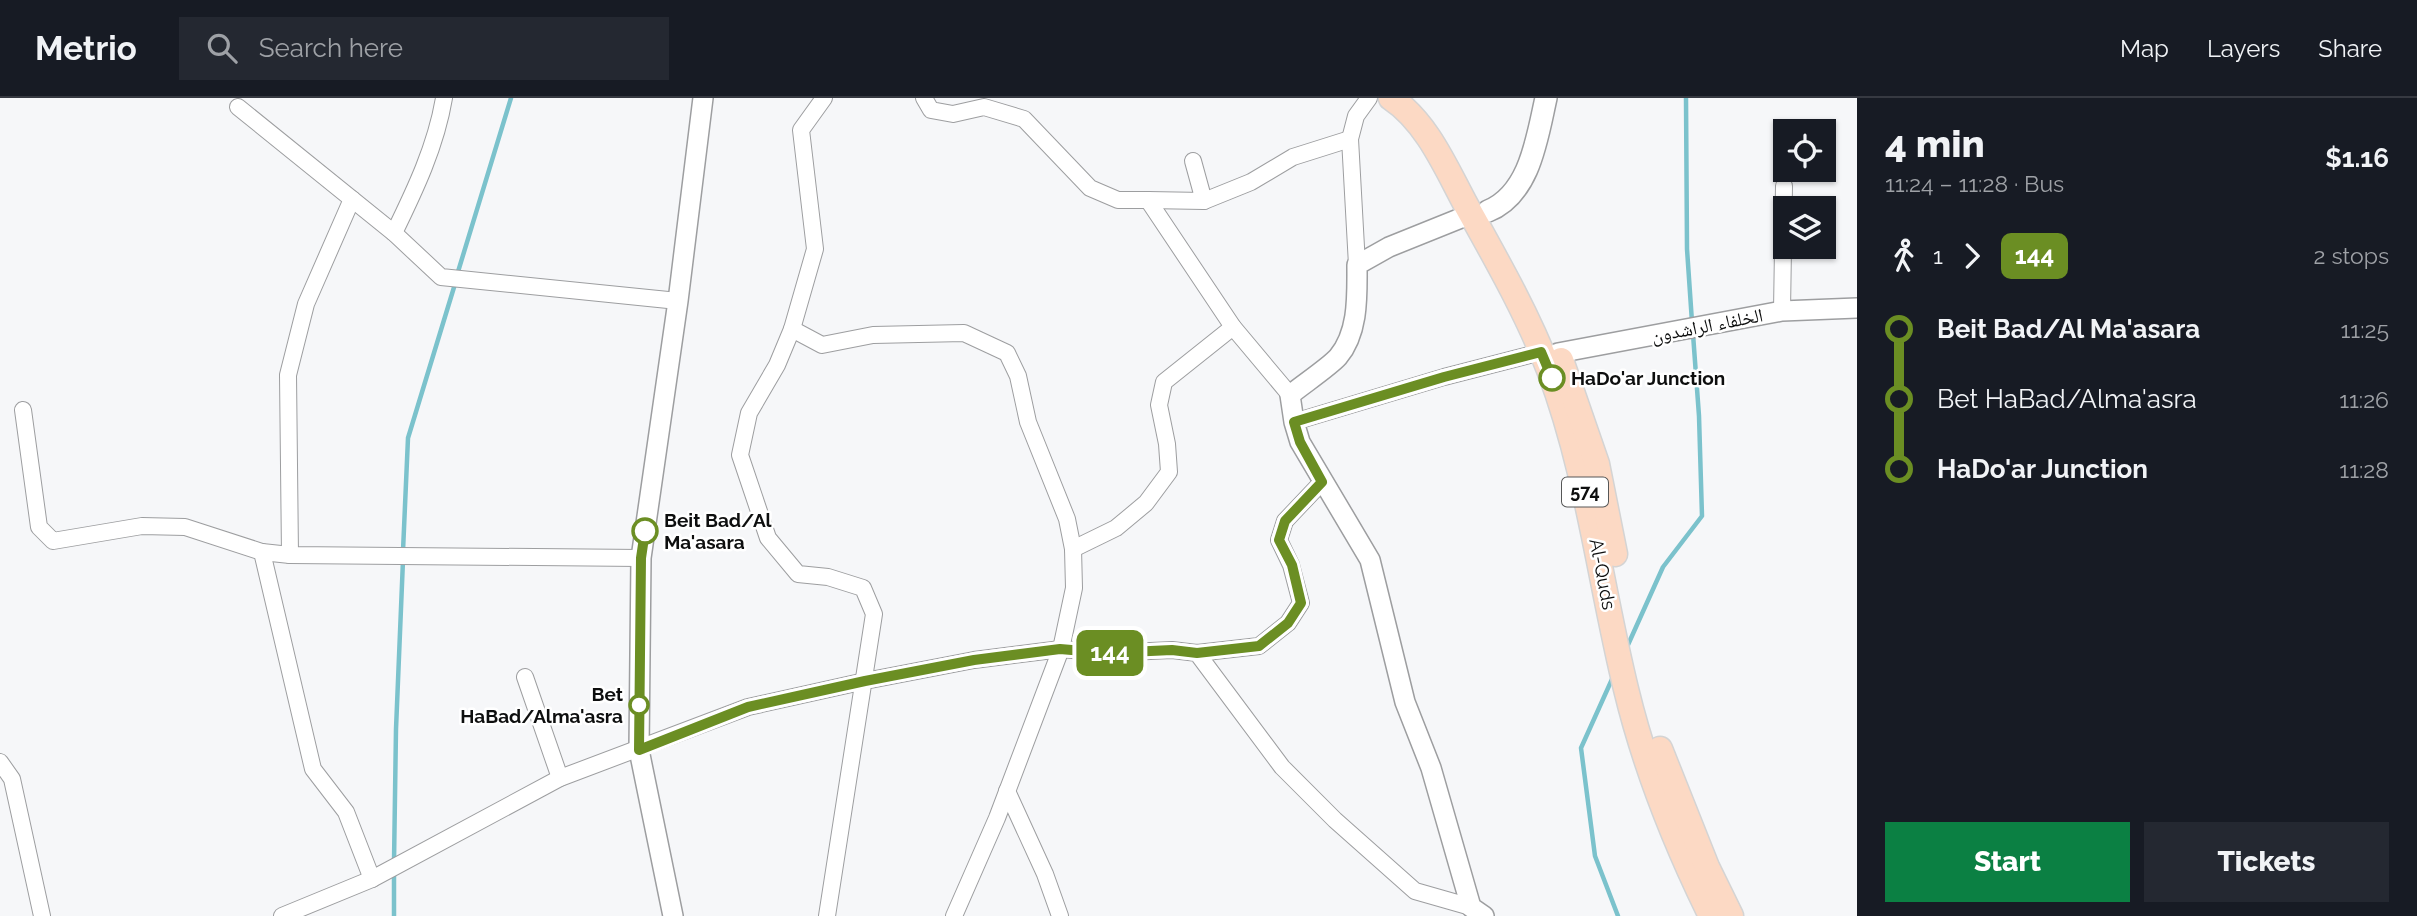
<!DOCTYPE html>
<html lang="en">
<head>
<meta charset="utf-8">
<style>
	:root { --surface:#171b24; --page:#242831; --text:#f1f3f6; --muted:#9ea1a6; --line:#363941; --accent:#0b8043 }
	body { margin:0; font-family:Raleway,"Noto Naskh Arabic",sans-serif; background:var(--page); color:var(--text); height:100vh; display:flex; flex-direction:column; font-size:26px; white-space:nowrap }
	* { box-sizing:border-box; margin:0 }
	p { font-size:23px; color:var(--muted) }
	.icon { flex:none; width:38px; height:38px; fill:none; stroke:currentColor; stroke-width:2; stroke-linecap:round; stroke-linejoin:round }
	.map { position:relative; flex:1; overflow:hidden }
	.side { display:flex; flex-direction:column; background:var(--surface); width:560px }
	.side>* { flex:none }
	.badge { padding:0 14px; border-radius:10px; font-size:24px; line-height:46px }
	.controls { position:absolute; left:1773px; top:21px; display:grid; gap:14px }
	.controls a { display:grid; place-items:center; width:63px; height:63px; border-radius:0px; background:var(--surface); box-shadow:0 2px 5px #0004; font-size:35px }
	.map>.badge { position:absolute; translate:-50% -50%; box-shadow:0 0 0 4px #fff }
	.legs { display:flex; align-items:center; gap:10px; height:77px; padding:0 28px; font-size:23px }
	.legs p { margin-inline-start:auto }
	.head { display:flex; align-items:center; justify-content:space-between; height:119px; padding:0 28px }
	h1 { font-size:38px; font-weight:800; line-height:52px }
	.button { display:flex; gap:14px; margin-top:auto; padding:14px 28px }
	.button a { flex:1; height:80px; border-radius:0px; background:var(--accent); color:#fff; font-size:28px; font-weight:800; line-height:80px; text-align:center }
	.button a+a { background:var(--page); color:var(--text) }
	ul { padding:0 28px; list-style:none }
	li { display:flex; align-items:center; gap:24px; height:70px; font-size:26px }
	li i { display:grid; place-items:center; width:10px; height:100%; margin:0 9px; background:currentColor }
	li i::after { content:''; width:18px; height:18px; margin:-9px; border:5px solid; border-radius:50%; background:var(--surface) }
	li p { margin-inline-start:auto }
	li:first-child i { background:linear-gradient(#0000 50%,currentColor 0) }
	li:last-child i { background:linear-gradient(currentColor 50%,#0000 0) }
	header { display:flex; align-items:center; gap:42px; box-sizing:border-box; height:98px; padding:0 35px; background:var(--surface); border-bottom:2px solid var(--line) }
	header strong { font-size:33px }
	nav { display:flex; gap:38px; margin-inline-start:auto; font-size:24px }
	.search { width:490px; height:63px; background:var(--page); display:flex; align-items:center; gap:18px; box-sizing:border-box; padding:0 24px; border-radius:0px; color:var(--muted); font-size:26px }
	main { display:flex; flex:1; min-height:0 }
	.map>svg:first-child { display:block }
</style>
</head>
<body>
<header>
<strong>Metrio</strong>
<div class="search"><svg class="icon" aria-label="search" viewBox="0 0 24 24"><circle cx="10" cy="10" r="6"/><path d="M15 15l6 6"/></svg>Search here</div>
<nav><a>Map</a><a>Layers</a><a>Share</a></nav>
</header>
<main>
<div class="map">
<svg width="1857" height="818" viewBox="0 0 1857 818">
	<rect width="100%" height="100%" fill="#f6f7f9"/>
	<g fill="none" stroke-linecap="round" stroke-linejoin="round">
		<g stroke="#7bc2cc" stroke-width="4.5">
			<path d="M1686 0 1687 151 1692 224"/>
			<path d="M457 177 511 0"/>
			<path d="M403 453 408 340 455 186"/>
			<path d="M1627 549 1663 469 1702 418 1699 318 1693 236"/>
			<path d="M1613 579 1581 650 1595 758 1618 818"/>
			<path d="M394 765 396 631 403 462"/>
			<path d="M394 818V773"/>
		</g>
		<defs>
			<g id="minor">
				<path d="M824 0 801 32 815 151 792 231 777 267 749 315 740 357 768 440 798 476 828 479 863 490 874 516 827 818"/>
				<path d="M924 0 931 12 953 16 984 9 1024 21 1090 90 1118 102H1148L1233 229 1290 297"/>
				<path d="M238 9 394 135 441 179 678 203"/>
				<path d="M1148 102 1204 103 1193 63"/>
				<path d="M1204 103 1251 84 1293 59 1350 41"/>
				<path d="M394 135C415 92 436 48 444 0"/>
				<path d="M1357 167 1350 41 1356 18 1369 0"/>
				<path d="M1782 213 1784 88"/>
				<path d="M792 231 822 247 873 237 964 235 1007 255 1018 278 1028 324 1067 421 1073 451 1074 490 1061 551 997 720 954 818"/>
				<path d="M23 312 39 429 53 443 142 428 185 429 262 454 290 457 641 460"/>
				<path d="M1294 324 1444 279 1541 254"/>
				<path d="M1073 451 1116 430 1146 405 1169 374 1167 346 1159 307 1164 284 1233 229"/>
				<path d="M262 454 313 671 346 714 372 781"/>
				<path d="M290 457 288 277 306 206 352 101"/>
				<path d="M1197 555 1259 548 1288 525 1301 505 1291 467 1279 442 1285 423 1322 384"/>
				<path d="M525 579 560 680"/>
				<path d="M0 664 12 681 42 818"/>
				<path d="M1007 693 1045 776 1060 818"/>
				<path d="M282 818 372 781 560 680 748 609 865 583 974 562 1061 551 1107 555 1172 552 1197 555 1282 669 1335 722 1415 793 1471 809"/>
			</g>
			<g id="tertiary">
				<path d="M1471 116 1389 149 1357 167C1357 197 1359 234 1338 259 1329 269 1302 287 1290 297L1294 324 1300 344 1370 462 1405 604 1431 670 1471 809 1484 818"/>
				<path d="M1558 255 1782 213 1857 210"/>
				<path d="M673 818 639 652 641 460 678 203 703 0"/>
			</g>
			<path id="secondary" d="M1488 113C1530 96 1537 40 1546 0"/>
			<g id="primary">
				<path d="M1391 0C1427 24 1446 70 1466 107 1496 161 1527 215 1549 272 1588 375 1600 485 1626 591 1645 670 1675 745 1711 818"/>
				<path d="M1561 262 1597 366 1615 456"/>
				<path d="M1660 651 1707 769 1731 818"/>
			</g>
		</defs>
		<use href="#minor" stroke="#9d9ea0" stroke-width="18"/>
		<use href="#tertiary" stroke="#9d9ea0" stroke-width="22"/>
		<use href="#secondary" stroke="#9d9ea0" stroke-width="24"/>
		<use href="#primary" stroke="#d4d4d4" stroke-width="27"/>
		<use href="#minor" stroke="#fff" stroke-width="16"/>
		<use href="#tertiary" stroke="#fff" stroke-width="19"/>
		<use href="#secondary" stroke="#fff" stroke-width="21"/>
		<use href="#primary" stroke="#fcd9c4" stroke-width="24"/>
	</g>
	<g fill="none" stroke-linecap="round" stroke-linejoin="round">
		<defs>
			<path id="line-1" d="M645 433 641 460 639 652 748 609 865 583 974 562 1060 551 1107 555 1172 552 1197 555 1259 548 1288 525 1301 505 1292 467 1279 442 1285 423 1322 384 1300 344 1294 324 1444 279 1541 254 1552 280"/>
		</defs>
		<use href="#line-1" stroke="#fff" stroke-width="16"/>
		<use href="#line-1" stroke="#6b8e23" stroke-width="10"/>
	</g>
	<g fill="#fff" stroke="#6b8e23" stroke-width="3.5">
		<circle cx="1552" cy="280" r="12"/>
		<circle cx="645" cy="433" r="12"/>
		<circle cx="639" cy="607" r="9"/>
	</g>
	<g text-anchor="middle" stroke-width="5" stroke-linejoin="round" paint-order="stroke">
		<rect fill="#fff" stroke="#565757" stroke-width="2" x="1562" y="379.5" width="46" height="29" rx="5"/>
		<g font-size="18" font-weight="bold" fill="#0e0f0f">
			<text x="1585" y="400">574</text>
		</g>
		<g font-size="19" fill="#0e0f0f" stroke="#fff">
			<text transform="translate(1707 227) rotate(-11)" y="7">الخلفاء الراشدون</text>
			<text transform="translate(1603 476) rotate(79)" y="7">Al-Quds</text>
		</g>
		<g font-size="19" font-weight="bold" fill="#0e0f0f" stroke="#fff" text-anchor="start">
			<text x="1571" y="287">HaDo'ar Junction</text>
			<text x="664" y="429">Beit Bad/Al<tspan x="664" dy="22">Ma'asara</tspan></text>
			<text x="623" y="603" text-anchor="end">Bet<tspan x="623" dy="22">HaBad/Alma'asra</tspan></text>
		</g>
	</g>
</svg>
<div class="controls">
<a><svg class="icon" aria-label="locate" viewBox="0 0 24 24"><circle cx="12" cy="12" r="6"/><path d="M12 2v4M12 18v4M2 12h4M18 12h4"/></svg></a>
<a><svg class="icon" aria-label="layers" viewBox="0 0 24 24"><path d="M12 4l9 5-9 5-9-5zM3 14l9 5 9-5"/></svg></a>
</div>
<b class="badge" style="left:1110px;top:555px;background:#6b8e23;color:#fff">144</b>
</div>
<section class="side">
<div class="head"><div><h1>4 min</h1><p>11:24 – 11:28 · Bus</p></div><b>$1.16</b></div>
<div class="legs"><svg class="icon" aria-label="walk" viewBox="0 0 24 24"><circle cx="13" cy="4" r="2"/><path d="M13 8l-2 6 4 7M11 14l-3 7M7 12l3-4h3l4 4"/></svg>1<svg class="icon" aria-label="forward" viewBox="0 0 24 24"><path d="M9 5l7 7-7 7"/></svg><b class="badge" style="background:#6b8e23;color:#fff">144</b><p>2 stops</p></div>
<ul>
<li><i style="color:#6b8e23"></i><b>Beit Bad/Al Ma'asara</b><p>11:25</p></li>
<li><i style="color:#6b8e23"></i><span>Bet HaBad/Alma'asra</span><p>11:26</p></li>
<li><i style="color:#6b8e23"></i><b>HaDo'ar Junction</b><p>11:28</p></li>
</ul>
<div class="button"><a>Start</a><a>Tickets</a></div>
</section>
</main>
</body>
</html>
